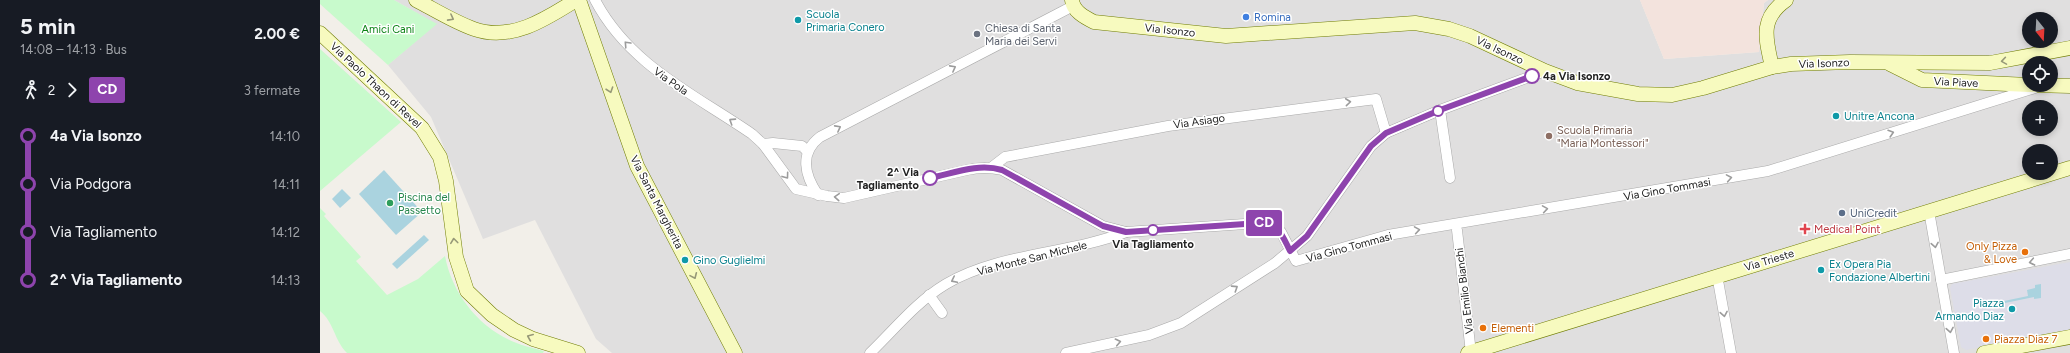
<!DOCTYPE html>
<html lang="it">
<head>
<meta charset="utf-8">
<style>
	:root { --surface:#171b24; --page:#242831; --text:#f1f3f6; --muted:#9ea1a6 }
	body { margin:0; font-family:Figtree,sans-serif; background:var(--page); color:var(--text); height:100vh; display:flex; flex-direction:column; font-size:15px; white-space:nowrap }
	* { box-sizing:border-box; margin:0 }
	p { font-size:13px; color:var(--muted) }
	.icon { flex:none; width:22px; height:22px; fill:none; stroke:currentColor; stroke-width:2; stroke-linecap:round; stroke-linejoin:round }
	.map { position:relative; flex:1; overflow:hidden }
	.panel { display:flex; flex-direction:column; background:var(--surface); width:320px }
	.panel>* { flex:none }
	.badge { padding:0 8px; border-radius:3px; font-size:14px; line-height:26px }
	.needle { width:26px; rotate:162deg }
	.fabs { position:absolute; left:1702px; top:12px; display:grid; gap:8px }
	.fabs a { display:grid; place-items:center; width:36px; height:36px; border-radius:50%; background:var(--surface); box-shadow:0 2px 6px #0003; font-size:20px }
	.map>.badge { position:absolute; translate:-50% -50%; box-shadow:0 0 0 2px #fff }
	.legs { display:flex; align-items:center; gap:6px; height:44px; padding:0 20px; font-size:13px }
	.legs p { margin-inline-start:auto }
	.headline { display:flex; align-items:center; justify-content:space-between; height:68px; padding:0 20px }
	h1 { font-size:22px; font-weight:700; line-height:30px }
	ul { padding:0 20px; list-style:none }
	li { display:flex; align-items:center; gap:14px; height:48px; font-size:15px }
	li i { display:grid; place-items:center; width:6px; height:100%; margin:0 5px; background:currentColor }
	li i::after { content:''; width:10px; height:10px; margin:-5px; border:3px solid; border-radius:50%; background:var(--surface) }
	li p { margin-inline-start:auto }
	li:first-child i { background:linear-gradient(#0000 50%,currentColor 0) }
	li:last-child i { background:linear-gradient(currentColor 50%,#0000 0) }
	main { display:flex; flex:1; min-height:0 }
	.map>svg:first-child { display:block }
</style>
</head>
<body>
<main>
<section class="panel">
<div class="headline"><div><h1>5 min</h1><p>14:08 – 14:13 · Bus</p></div><b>2.00 €</b></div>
<div class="legs"><svg class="icon" aria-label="walk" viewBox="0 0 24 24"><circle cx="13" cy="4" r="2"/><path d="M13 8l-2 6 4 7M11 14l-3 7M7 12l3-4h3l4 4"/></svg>2<svg class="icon" aria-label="forward" viewBox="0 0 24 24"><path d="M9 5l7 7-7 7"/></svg><b class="badge" style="background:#8e44ad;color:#fff">CD</b><p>3 fermate</p></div>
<ul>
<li><i style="color:#8e44ad"></i><b>4a Via Isonzo</b><p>14:10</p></li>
<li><i style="color:#8e44ad"></i><span>Via Podgora</span><p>14:11</p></li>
<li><i style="color:#8e44ad"></i><span>Via Tagliamento</span><p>14:12</p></li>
<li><i style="color:#8e44ad"></i><b>2^ Via Tagliamento</b><p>14:13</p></li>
</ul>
</section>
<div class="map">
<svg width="1750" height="353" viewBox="0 0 1750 353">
	<rect width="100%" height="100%" fill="#f2efe9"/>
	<path fill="#e0dfdf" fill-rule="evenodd" d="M74 0H1320L1344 59 1439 52 1444 3 1448 0H1750V353H292L276 339 215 220 163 239 111 117 68 65 116 24ZM1709 19H1731V41H1709ZM1709 63H1731V85H1709ZM1709 107H1731V129H1709ZM1709 151H1731V173H1709Z"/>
	<path fill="#f3e3dd" d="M1320 0H1448L1444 3 1439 52 1344 59Z"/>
	<g fill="#c8facc">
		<path d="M0 0H74L117 24 68 65 0 4Z"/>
		<path d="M0 49 81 122 0 191Z"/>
		<path d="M0 208 6 214 4 216 41 257 36 261 67 295 98 279 125 256C132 293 158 327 194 342 203 346 214 348 224 351L223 353H27C14 340 14 322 0 311Z"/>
	</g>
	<path fill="#dddde8" d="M1750 262V330L1727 334 1725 338 1698 340 1646 350 1641 347 1630 288 1632 284Z"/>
	<g fill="#aad3df">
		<path d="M64 170 102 212 76 235 39 194Z"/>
		<path d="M22 189 31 198 20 208 12 199Z"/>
		<path d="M104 235 109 240 77 269 72 264Z"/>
		<path d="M1721 284V298L1714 299V297L1685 303 1684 301 1708 296 1707 290 1715 288V285Z"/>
	</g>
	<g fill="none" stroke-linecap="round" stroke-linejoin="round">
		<defs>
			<g id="street">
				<path d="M275 0C309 65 374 94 432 134L443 144 476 189 507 196 524 198 647 170C660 167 669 167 682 170L783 226 806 232 940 223 953 225 961 232 976 261 1068 235 1448 171 1715 88"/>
				<path d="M1120 110 1130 178"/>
				<path d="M443 144 453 143 482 146 487 151"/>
				<path d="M672 167 685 157 848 126 1056 99 1066 133"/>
				<path d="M498 195C485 176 479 153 500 137L753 6"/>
				<path d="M1609 211 1634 353"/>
				<path d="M1137 230 1151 353"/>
				<path d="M1397 275 1411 353"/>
				<path d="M1621 280 1750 254"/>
				<path d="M609 295 622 313"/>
				<path d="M550 353C575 329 596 302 626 284 678 253 749 254 806 232"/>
				<path d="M746 353 829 335 861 323 955 263 987 236 1051 146 1066 133 1120 110 1225 71"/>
			</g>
			<g id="secondary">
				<path d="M96 0C115 10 134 22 154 29 191 42 226 19 256 0"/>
				<path d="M259 0 317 166 415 353"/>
				<path d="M752 0C753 11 764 17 774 22L906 36 1095 23 1129 29 1150 36 1225 71 1257 83 1318 94 1352 95 1383 88 1452 67 1471 64 1530 62 1670 63 1750 48"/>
				<path d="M0 33 102 128 120 157 126 181 136 257 147 291 172 315 194 330 213 339 258 353"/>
				<path d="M1570 64 1602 80 1709 85"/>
				<path d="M1452 67C1446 39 1439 19 1466 0"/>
				<path d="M1709 85 1750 86"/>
				<path d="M1148 353 1750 168"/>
				<path d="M1664 353 1750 337"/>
			</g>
		</defs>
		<use href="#street" stroke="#a9a9a9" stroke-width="11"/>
		<use href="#secondary" stroke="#707d05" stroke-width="15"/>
		<use href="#street" stroke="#fff" stroke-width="10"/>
		<use href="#secondary" stroke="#f7fabf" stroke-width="14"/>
	</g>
	<defs><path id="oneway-chevron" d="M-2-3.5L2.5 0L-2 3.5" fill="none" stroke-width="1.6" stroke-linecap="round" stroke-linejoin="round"/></defs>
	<g stroke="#979978">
		<use href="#oneway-chevron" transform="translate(131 18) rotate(28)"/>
		<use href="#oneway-chevron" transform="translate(1684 61) rotate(171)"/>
		<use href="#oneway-chevron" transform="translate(290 90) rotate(71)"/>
		<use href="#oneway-chevron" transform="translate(134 241) rotate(-97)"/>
		<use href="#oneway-chevron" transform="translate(374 276) rotate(66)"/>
		<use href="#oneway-chevron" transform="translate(210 337) rotate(-157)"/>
	</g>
	<g stroke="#9c9c9c">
		<use href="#oneway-chevron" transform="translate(307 44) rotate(-133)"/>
		<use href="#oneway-chevron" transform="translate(633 68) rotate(-28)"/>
		<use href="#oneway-chevron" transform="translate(1028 102) rotate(-6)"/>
		<use href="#oneway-chevron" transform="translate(412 121) rotate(-147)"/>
		<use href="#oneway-chevron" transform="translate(518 128) rotate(-28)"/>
		<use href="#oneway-chevron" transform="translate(1571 133) rotate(-17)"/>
		<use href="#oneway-chevron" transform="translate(466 176) rotate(54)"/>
		<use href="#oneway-chevron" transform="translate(1409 178) rotate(-10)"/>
		<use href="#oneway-chevron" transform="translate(517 197) rotate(-176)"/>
		<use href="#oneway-chevron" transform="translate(1225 209) rotate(-9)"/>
		<use href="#oneway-chevron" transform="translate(1097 230) rotate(-9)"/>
		<use href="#oneway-chevron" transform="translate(1615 245) rotate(80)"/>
		<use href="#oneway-chevron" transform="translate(1712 262) rotate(169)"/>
		<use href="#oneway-chevron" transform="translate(634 280) rotate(154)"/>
		<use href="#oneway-chevron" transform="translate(915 288) rotate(-33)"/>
		<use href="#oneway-chevron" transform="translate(1404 314) rotate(80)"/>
		<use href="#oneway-chevron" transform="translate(1630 330) rotate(80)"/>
		<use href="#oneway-chevron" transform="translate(798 342) rotate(-12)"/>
	</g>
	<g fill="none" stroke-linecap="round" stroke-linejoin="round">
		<defs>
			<path id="line-1" d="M610 178C634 173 658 163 682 170L783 226 806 232 940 223C961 227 961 233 970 251L987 236 1051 146 1066 133 1120 110 1212 76"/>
		</defs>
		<use href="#line-1" stroke="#fff" stroke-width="9"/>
		<use href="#line-1" stroke="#8e44ad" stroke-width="6"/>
	</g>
	<circle fill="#3f7fe0" stroke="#fff" stroke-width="1.5" cx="926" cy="17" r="4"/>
	<g fill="#0f9aa8" stroke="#fff" stroke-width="1.5">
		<circle cx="478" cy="20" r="4"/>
		<circle cx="1516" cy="116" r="4"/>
		<circle cx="365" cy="260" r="4"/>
		<circle cx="1501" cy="270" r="4"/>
		<circle cx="1692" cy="309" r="4"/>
	</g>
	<circle fill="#6b7280" stroke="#fff" stroke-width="1.5" cx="657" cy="34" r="4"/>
	<g fill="#fff" stroke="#8e44ad" stroke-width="2">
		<circle cx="1212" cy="76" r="7"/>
		<circle cx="1118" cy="111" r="5"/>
		<circle cx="610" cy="178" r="7"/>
		<circle cx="833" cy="230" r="5"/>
	</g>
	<circle fill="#8d6e63" stroke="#fff" stroke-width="1.5" cx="1229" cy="136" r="4"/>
	<circle fill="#2e9e5b" stroke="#fff" stroke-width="1.5" cx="70" cy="203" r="4"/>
	<circle fill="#5c6f8a" stroke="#fff" stroke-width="1.5" cx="1522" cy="213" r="4"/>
	<path fill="#e0444e" stroke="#fff" stroke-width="1.5" d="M1483 223h4v4h4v4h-4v4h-4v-4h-4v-4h4z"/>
	<g fill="#e8710a" stroke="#fff" stroke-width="1.5">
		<circle cx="1705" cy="252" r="4"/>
		<circle cx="1163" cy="328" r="4"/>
		<circle cx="1666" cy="339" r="4"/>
	</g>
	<g text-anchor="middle" stroke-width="3" stroke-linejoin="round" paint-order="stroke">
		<g font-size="11" fill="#0d838f" stroke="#fff" text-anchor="start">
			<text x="486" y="18">Scuola<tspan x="486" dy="13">Primaria Conero</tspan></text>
			<text x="1524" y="120">Unitre Ancona</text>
			<text x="373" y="264">Gino Guglielmi</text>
			<text x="1509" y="268">Ex Opera Pia<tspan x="1509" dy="13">Fondazione Albertini</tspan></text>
			<text x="1684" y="307" text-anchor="end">Piazza<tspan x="1684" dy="13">Armando Diaz</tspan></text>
		</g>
		<g font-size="11" fill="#366cbe" stroke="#fff" text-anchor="start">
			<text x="934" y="21">Romina</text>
		</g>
		<g font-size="11" fill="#5b616d" stroke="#fff" text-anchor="start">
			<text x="665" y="32">Chiesa di Santa<tspan x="665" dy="13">Maria dei Servi</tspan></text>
		</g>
		<g font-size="11" fill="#0c8416" stroke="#fff">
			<text x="68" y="33">Amici Cani</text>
		</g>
		<g font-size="11" fill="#222" stroke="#fff">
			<text transform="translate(850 30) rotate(6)" y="4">Via Isonzo</text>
			<text transform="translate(1180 50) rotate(25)" y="4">Via Isonzo</text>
			<text transform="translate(1504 63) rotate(-2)" y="4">Via Isonzo</text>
			<text transform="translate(351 81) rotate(35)" y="4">Via Pola</text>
			<text transform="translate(1636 82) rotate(3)" y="4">Via Piave</text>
			<text transform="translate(56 85) rotate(43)" y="4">Via Paolo Thaon di Revel</text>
			<text transform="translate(879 121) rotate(-8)" y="4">Via Asiago</text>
			<text transform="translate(1347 189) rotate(-10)" y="4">Via Gino Tommasi</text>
			<text transform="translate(337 202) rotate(63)" y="4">Via Santa Margherita</text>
			<text transform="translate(1029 247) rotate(-15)" y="4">Via Gino Tommasi</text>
			<text transform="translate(712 258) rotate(-14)" y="4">Via Monte San Michele</text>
			<text transform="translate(1449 260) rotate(-17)" y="4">Via Trieste</text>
			<text transform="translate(1144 291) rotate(-97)" y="4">Via Emilio Bianchi</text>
		</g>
		<g font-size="11" font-weight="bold" fill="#222" stroke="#fff" text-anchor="start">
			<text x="1223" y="80">4a Via Isonzo</text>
			<text x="599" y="176" text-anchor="end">2^ Via<tspan x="599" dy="13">Tagliamento</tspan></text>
			<text x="833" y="248" text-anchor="middle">Via Tagliamento</text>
		</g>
		<g font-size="11" fill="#785e54" stroke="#fff" text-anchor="start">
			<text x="1237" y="134">Scuola Primaria<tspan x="1237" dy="13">"Maria Montessori"</tspan></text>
		</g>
		<g font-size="11" fill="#27864d" stroke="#fff" text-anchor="start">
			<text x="78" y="201">Piscina del<tspan x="78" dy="13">Passetto</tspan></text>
		</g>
		<g font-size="11" fill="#4e5e75" stroke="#fff" text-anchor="start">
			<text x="1530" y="217">UniCredit</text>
		</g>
		<g font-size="11" fill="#be3a42" stroke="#fff" text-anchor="start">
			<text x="1494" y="233">Medical Point</text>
		</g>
		<g font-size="11" fill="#c56008" stroke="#fff" text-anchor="start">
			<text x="1697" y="250" text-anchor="end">Only Pizza<tspan x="1697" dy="13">&amp; Love</tspan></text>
			<text x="1171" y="332">Elementi</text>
			<text x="1674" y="343">Piazza Diaz 7</text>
		</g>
	</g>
</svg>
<div class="fabs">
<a><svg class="needle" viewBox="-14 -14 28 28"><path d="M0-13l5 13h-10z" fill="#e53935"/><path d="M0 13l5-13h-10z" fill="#9ea1a6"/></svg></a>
<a><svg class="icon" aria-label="locate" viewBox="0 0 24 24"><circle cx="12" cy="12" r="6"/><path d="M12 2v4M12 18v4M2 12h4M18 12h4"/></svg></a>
<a>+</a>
<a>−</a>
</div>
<b class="badge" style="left:944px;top:223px;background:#8e44ad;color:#fff">CD</b>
</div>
</main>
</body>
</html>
